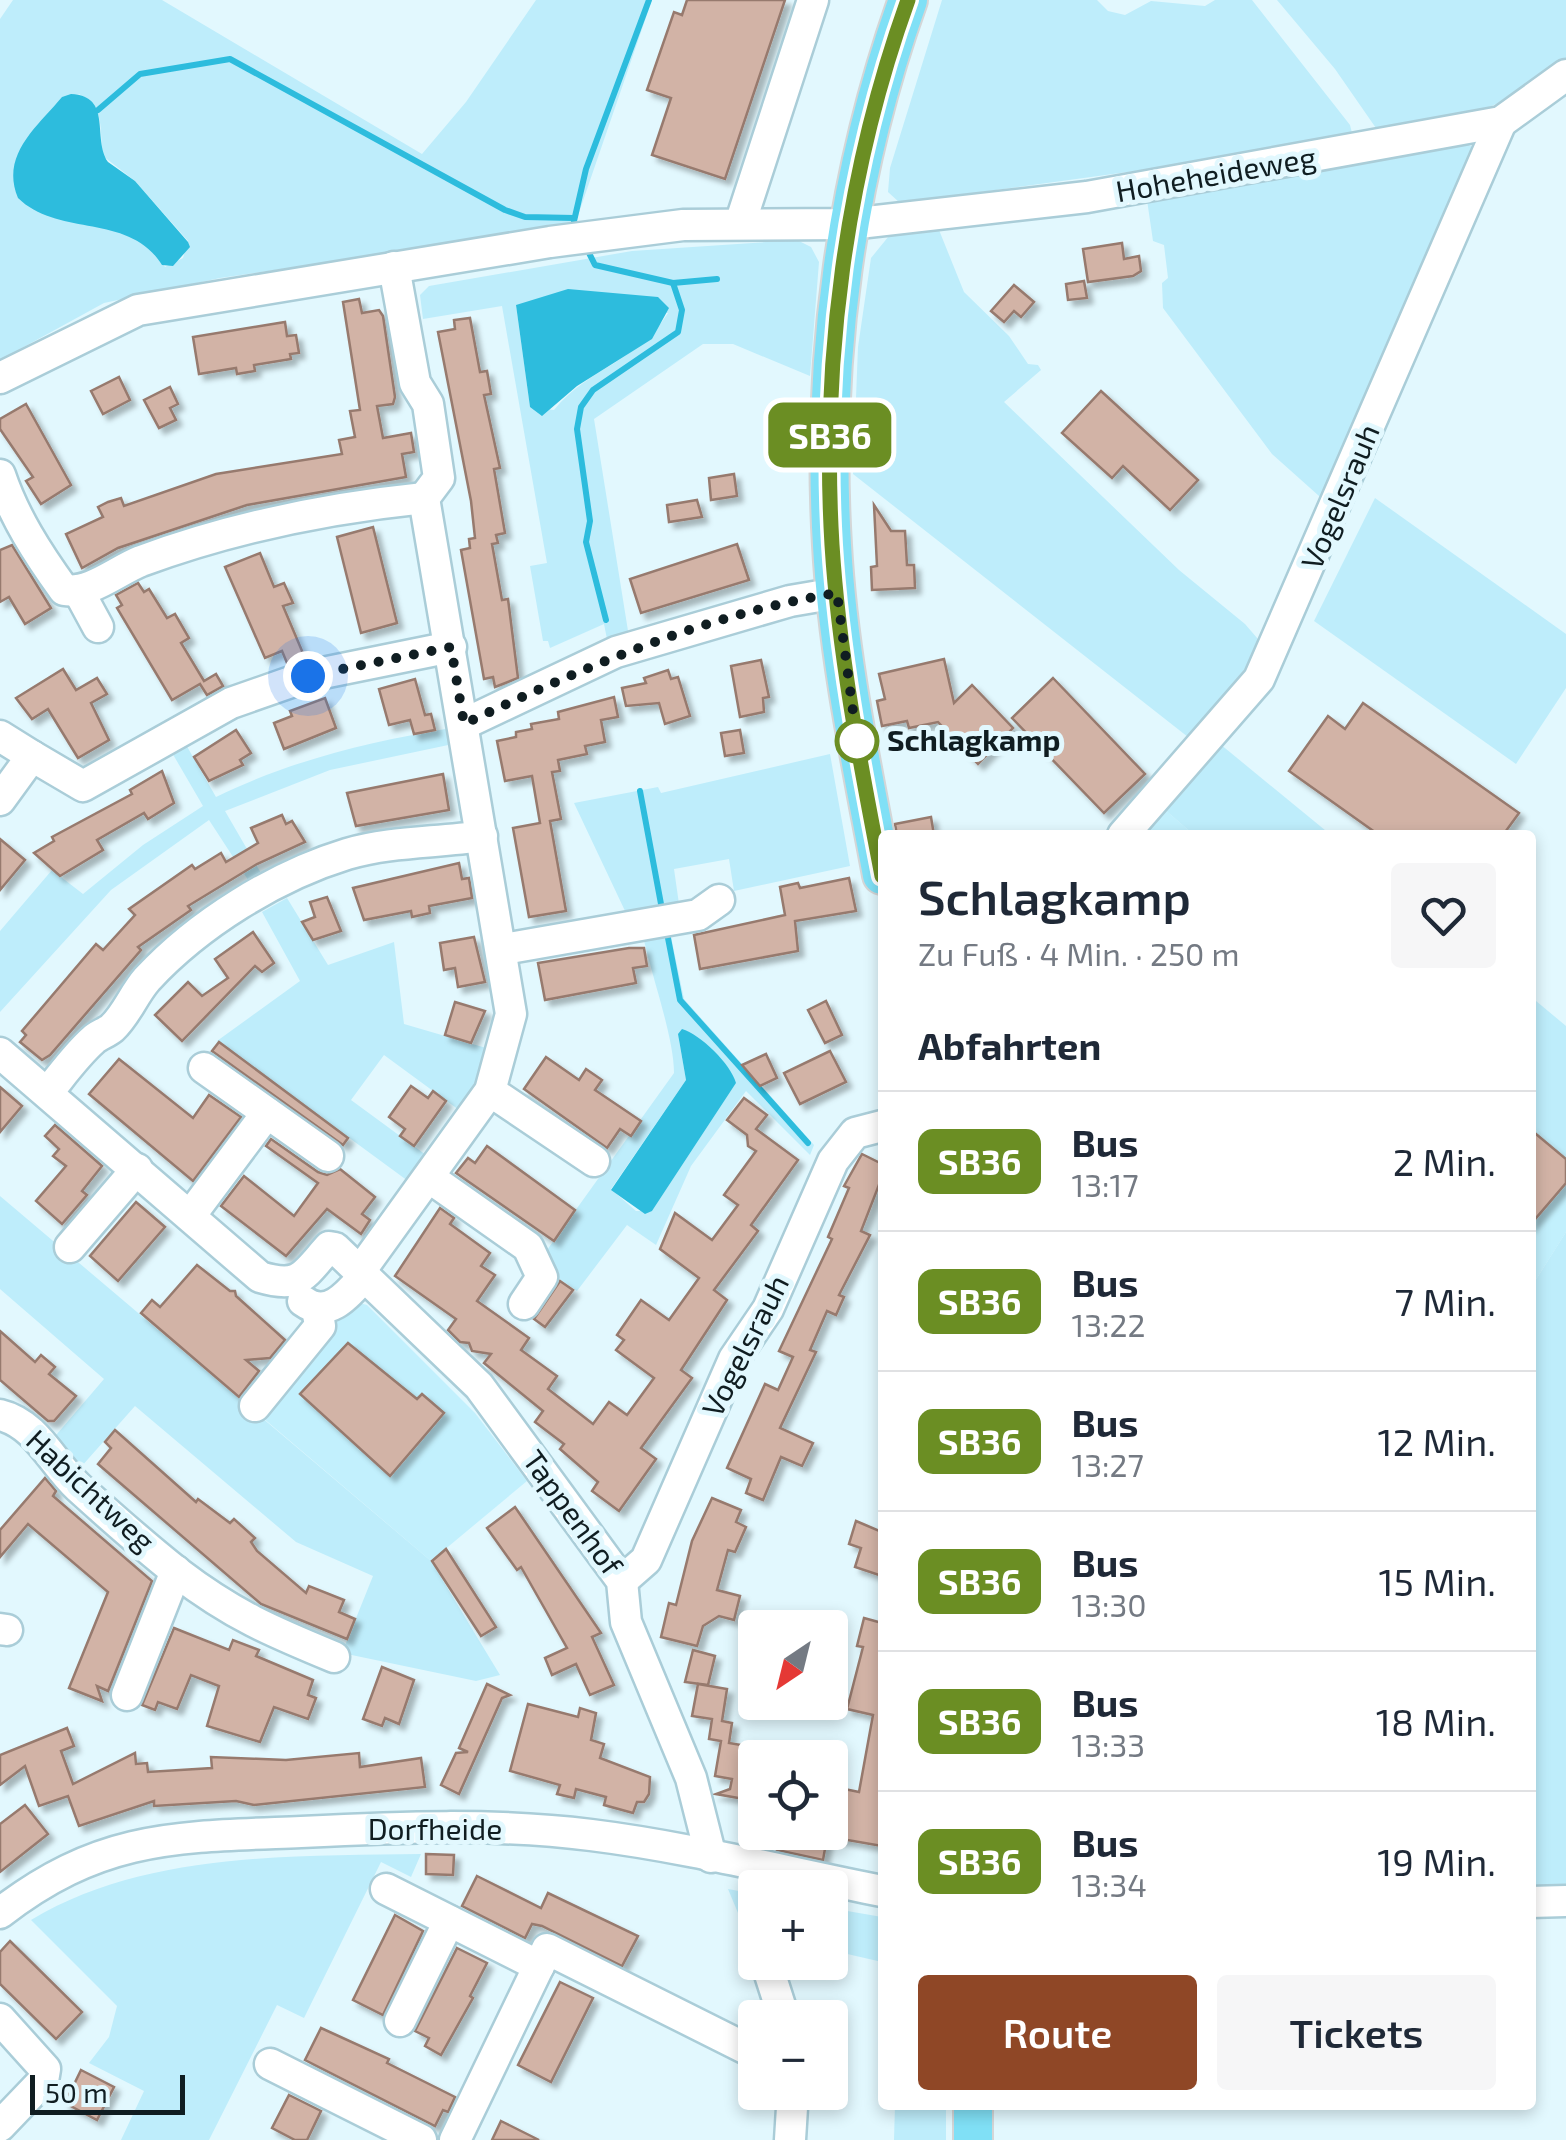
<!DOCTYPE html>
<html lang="de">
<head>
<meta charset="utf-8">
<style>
	:root { --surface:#fff; --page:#f6f6f7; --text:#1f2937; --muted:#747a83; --line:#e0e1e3; --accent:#8f4726 }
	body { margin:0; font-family:"Exo 2",sans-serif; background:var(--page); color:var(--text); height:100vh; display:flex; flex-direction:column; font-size:38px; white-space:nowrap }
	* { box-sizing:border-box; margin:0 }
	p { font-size:32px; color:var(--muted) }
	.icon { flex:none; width:55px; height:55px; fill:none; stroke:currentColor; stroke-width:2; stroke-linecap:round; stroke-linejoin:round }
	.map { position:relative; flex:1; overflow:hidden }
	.panel { position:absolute; left:878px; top:830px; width:658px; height:1280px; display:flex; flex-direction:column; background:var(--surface); border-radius:10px; box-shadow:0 5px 15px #0003 }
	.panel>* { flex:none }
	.badge { padding:0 20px; border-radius:15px; font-size:35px; line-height:65px }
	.needle { width:65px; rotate:215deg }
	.tools { position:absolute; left:738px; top:1610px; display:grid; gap:20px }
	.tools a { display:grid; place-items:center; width:110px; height:110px; border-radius:10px; background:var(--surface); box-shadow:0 5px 15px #0003; font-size:50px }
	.scale { position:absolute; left:30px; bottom:25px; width:155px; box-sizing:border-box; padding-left:10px; border:5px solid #101d21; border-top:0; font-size:28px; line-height:35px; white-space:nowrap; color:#101d21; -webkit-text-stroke:8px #e2f8fe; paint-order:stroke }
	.you { position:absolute; width:50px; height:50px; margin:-25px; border:8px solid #fff; border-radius:50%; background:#1a73e8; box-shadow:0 0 0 15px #1a73e833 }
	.map>.badge { position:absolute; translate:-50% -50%; box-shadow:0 0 0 5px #fff }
	h2 { padding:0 40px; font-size:38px; line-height:90px }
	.round { display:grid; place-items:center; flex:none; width:105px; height:105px; border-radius:10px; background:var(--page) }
	.headline { display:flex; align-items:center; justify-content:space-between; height:170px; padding:0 40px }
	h1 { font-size:48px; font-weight:600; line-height:75px }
	.primary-button { display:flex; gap:20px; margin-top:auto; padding:20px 40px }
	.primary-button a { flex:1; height:115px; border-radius:10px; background:var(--accent); color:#fff; font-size:40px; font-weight:600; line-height:115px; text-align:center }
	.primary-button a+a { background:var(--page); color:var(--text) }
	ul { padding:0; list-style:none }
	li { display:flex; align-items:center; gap:30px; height:140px; padding:0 40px; border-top:2px solid var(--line) }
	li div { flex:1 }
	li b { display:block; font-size:38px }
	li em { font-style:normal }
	li .badge { min-width:110px; font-weight:700; text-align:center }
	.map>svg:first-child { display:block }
</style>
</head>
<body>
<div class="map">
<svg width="1566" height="2140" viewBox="0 0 1566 2140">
	<defs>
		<filter id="shadow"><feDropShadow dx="5.5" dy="5.5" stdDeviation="2.5" flood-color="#0004"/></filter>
	</defs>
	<rect width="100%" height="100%" fill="#e2f8fe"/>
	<g fill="#c2f0fd">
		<path d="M1164 809 1194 835H1141Z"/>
		<path d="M1530 1125 1566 1156V1232L1530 1289Z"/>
		<path d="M356 1302 367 1305 475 1413 527 1481 431 1561 256 1412 332 1320Z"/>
	</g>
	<g fill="#beedfb" fill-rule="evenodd">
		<path d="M13 0H162L422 154 466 102 536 0H652L574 227 220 278 104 303 0 360V19ZM79 94C106 108 99 129 103 156L135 181 188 241 183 258 165 267 154 249 134 236 31 207 62 97Z"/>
		<path d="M942 0H1097L1108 11 1125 15 1151 1 1205 6 1215 0H1252L1350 125 1354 141 900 203 888 192 890 168Z"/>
		<path d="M1277 0H1566V58L1496 104 1456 121 1378 131 1335 69Z"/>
		<path d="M1465 143 1474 148 1328 504 1272 454 1163 308 1162 283 1168 278 1164 245 1153 241 1147 200Z"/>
		<path d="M937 225 964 292 1009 336 1028 364 1038 365 1041 370 1004 402 1179 570 1245 624 1264 646 1188 737 853 474 858 347 871 258 893 231Z"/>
		<path d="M797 240 811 247 819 262 810 376 733 344H703L594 419 629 637 608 644 604 624 550 648 548 641H543L530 566 547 563 502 306 423 319 420 295 429 286 632 251ZM516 305 668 313C637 363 589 367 554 410L530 407Z"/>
		<path d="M1375 498 1566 634V688L1516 764 1314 621Z"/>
		<path d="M451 728 453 744 330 770 225 811 265 880 252 886 209 820 111 890 0 1012V931L52 870 83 894 143 845 203 806 171 751 185 743 216 797C292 760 368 742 451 728Z"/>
		<path d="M1220 744 1331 835H1194L1164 809Z"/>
		<path d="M830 754 850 866 734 891 729 859 674 869 679 904 626 913 574 803 658 787 661 793Z"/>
		<path d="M287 898 328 965 394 942 404 1024 493 1050 459 1110 384 1055 351 1100 426 1155 408 1181 217 1041 300 981 262 912Z"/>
		<path d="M669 927 684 999 814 1145 810 1155 746 1091 691 1166 656 1245 627 1225 577 1291 555 1276 542 1257 674 1073C674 1036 650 972 642 931ZM679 1040 736 1083 652 1211H636L611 1189 686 1080Z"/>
		<path d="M1530 996 1566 1026V1156L1530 1125Z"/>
		<path d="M0 1196 431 1561 500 1675 476 1681 342 1653 373 1576 296 1542 135 1406 81 1467 51 1441 104 1379 0 1289Z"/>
		<path d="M1566 1232V1891H1530V1289Z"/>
		<path d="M421 1854 411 1877 381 1862 304 2018 277 2005 209 2140H121L144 2091 89 2063 109 2037 117 2006 31 1920C144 1852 292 1856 421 1854Z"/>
		<path d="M728 1889 755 1894V1939L742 1944 739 1934 743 1925Z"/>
		<path d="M830 1908 882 1917V1962L830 1950Z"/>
		<path d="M895 2105H946V2140H894Z"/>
	</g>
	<g fill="#2dbcdd">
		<path d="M71 94C113 96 92 138 108 162L135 181 188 242 190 247 173 266 162 265C129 212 59 238 18 198 0 155 37 127 62 97Z"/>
		<path d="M568 289 658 297 669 308 652 339 577 386 542 416 530 407 516 305Z"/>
		<path d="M682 1029C700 1034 731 1064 736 1083L652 1211 645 1214 611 1190 686 1080 678 1034Z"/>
	</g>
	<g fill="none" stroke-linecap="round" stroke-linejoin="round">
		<g stroke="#2dbcdd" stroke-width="6">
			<path d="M98 110 140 74 230 59 505 210 525 217 574 218"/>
			<path d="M574 221 586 169 649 0"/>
			<path d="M585 245 595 265 673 283 717 279"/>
			<path d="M606 620 586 542 590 521 577 429 581 407 593 390 678 332 682 310 673 283"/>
			<path d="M640 791 661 904"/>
			<path d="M667 933 680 1000 808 1143"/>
		</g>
	</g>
	<g fill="#d2b3a6" stroke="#977a6e" stroke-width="2.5" filter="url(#shadow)">
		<path d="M687 0H785L725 179 652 155 671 98 647 90 674 12 682 15Z"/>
		<path d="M1122 243 1124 259 1139 256 1141 271 1133 276 1088 282 1083 249Z"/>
		<path d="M1084 281 1087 298 1068 300 1066 284Z"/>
		<path d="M1014 285 1034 302 1021 317 1014 311 1004 322 991 311Z"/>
		<path d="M359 299 362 313 379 310 383 316 395 397 393 404 377 406 383 438 411 433 414 452 402 454 406 477 247 505 118 548 82 568 66 534 103 517 98 507 108 502 121 498 124 506 216 474 342 454 339 440 355 437 350 411 360 410 343 302Z"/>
		<path d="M470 318 480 372 487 371 491 394 484 395 500 468 494 469 505 533 496 535 498 543 492 544 502 600 508 599 518 678 495 687 493 677 484 679 461 550 470 548 469 539 475 538 471 501 438 332 455 329 454 320Z"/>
		<path d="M285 322 287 336 296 335 299 353 290 354 291 359 254 365 255 371 237 374 236 368 199 374 193 337Z"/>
		<path d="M119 377 130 400 103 414 91 391Z"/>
		<path d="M170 387 178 404 170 408 176 420 159 428 144 400Z"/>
		<path d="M1101 391 1198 480 1170 510 1123 466 1112 478 1062 433Z"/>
		<path d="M26 404 71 485 41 504 26 481 33 477 0 429V419Z"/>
		<path d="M734 474 737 496 711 500 709 478Z"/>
		<path d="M697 500 702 517 669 522 667 505Z"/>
		<path d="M874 505 891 531H905L907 565H914L915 588 872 590 871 567 877 566Z"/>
		<path d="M373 527 397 623 361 633 337 537Z"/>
		<path d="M737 544 749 580 641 613 630 579Z"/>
		<path d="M12 545 51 608 25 624 9 597 0 602V550Z"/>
		<path d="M260 553 274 587 284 583 293 603 283 606 305 658 287 663 282 651 265 658 240 601 225 567Z"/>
		<path d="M138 583 144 592 149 589 167 618 175 614 189 638 181 643 204 681 216 674 223 686 207 695 200 684 172 700 117 608 122 605 116 595Z"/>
		<path d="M944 659 954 703 972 685 1013 728 978 764 938 722 909 728 907 721 882 726 877 701 885 699 879 674Z"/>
		<path d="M761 660 769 697 763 698 764 712 740 717 731 666Z"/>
		<path d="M63 669 76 690 97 678 107 694 91 703 109 740 78 758 48 709 32 719 16 698Z"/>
		<path d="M668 670 671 679 678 677 690 716 665 724 659 703 626 706 622 688 646 683 644 678Z"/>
		<path d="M1053 678 1145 774 1104 813 1012 718Z"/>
		<path d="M415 679 425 715 431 714 435 730 414 734 410 720 389 725 379 689Z"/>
		<path d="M614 697 618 717 601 720 605 742 585 746 587 754 558 760 560 771 552 772 561 819 550 821 566 911 529 917 513 828 540 823 532 776 505 781 497 741 516 737V732L532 729 531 724 559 719 558 712Z"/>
		<path d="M325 698 336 728 284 749 274 723 292 716 290 711Z"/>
		<path d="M1363 703 1519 813 1503 835H1379L1289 771 1328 716 1345 729Z"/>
		<path d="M236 730 251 753 240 760 243 765 209 781 194 757Z"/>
		<path d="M740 730 744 753 725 756 721 733Z"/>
		<path d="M162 771 174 803 148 819 144 813 97 840 103 850 60 876 34 853 54 841 52 837 132 794 130 790Z"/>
		<path d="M443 774 449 810 356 826 347 793Z"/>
		<path d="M282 815 286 824 292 821 305 842 257 864 188 906 191 910 138 947 141 950 50 1055 42 1060 20 1042 26 1035 22 1031 96 944 103 950 135 915 129 909 192 865 195 869 221 853 226 862 258 843 251 828Z"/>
		<path d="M931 817 934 835H897L895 824Z"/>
		<path d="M0 839 25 860 0 890Z"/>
		<path d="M459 863 462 879 469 878 472 898 429 906 430 913 412 917 411 911 364 920 353 888Z"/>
		<path d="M849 878 856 911 795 921 798 951 700 969 694 935 785 915 780 887 798 883 800 888Z"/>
		<path d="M327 897 341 931 313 940 302 922 315 917 310 902Z"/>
		<path d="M253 932 274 963 262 972 255 966 182 1041 155 1015 188 982 202 996 228 978 215 959Z"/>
		<path d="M474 937 485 982 458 987 455 968 444 970 440 943Z"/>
		<path d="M629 948H644L647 966 633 968 636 983 545 1000 538 963Z"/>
		<path d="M826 1001 842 1035 825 1043 808 1010Z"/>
		<path d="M455 1002 485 1011 471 1043 445 1035Z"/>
		<path d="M219 1042 348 1138 343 1145 212 1051Z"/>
		<path d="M830 1051 846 1082 800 1104 784 1073Z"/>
		<path d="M766 1054 777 1078 760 1086 742 1065Z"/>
		<path d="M546 1057 579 1080 586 1069 602 1080 595 1090 641 1121 631 1136 620 1129 607 1148 524 1089Z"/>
		<path d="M119 1059 193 1118 209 1095 241 1117 193 1181 89 1094Z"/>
		<path d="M411 1086 428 1098 433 1091 446 1101 414 1146 400 1136 405 1129 389 1117Z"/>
		<path d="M0 1087 22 1106 0 1132Z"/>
		<path d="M744 1098 767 1115 756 1129 798 1160 751 1225 758 1231 714 1290 727 1300 681 1370 692 1378 641 1448 656 1459 619 1511 592 1491 598 1482 560 1449 564 1444 535 1422 543 1411 484 1363 491 1354 472 1351 469 1343 460 1342 448 1330 456 1319 395 1276 440 1208 454 1218 450 1224 490 1253 481 1266 495 1275 477 1301 529 1338 521 1350 557 1376 548 1389 593 1424 609 1402 627 1415 654 1378 616 1350 624 1340 617 1335 641 1300 669 1320 699 1278 660 1249 675 1213 712 1240 738 1205 724 1195 756 1151 748 1146 747 1135 727 1120Z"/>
		<path d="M55 1125 102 1166 82 1191 87 1195 62 1224 36 1201 66 1166 53 1156 59 1149 45 1136Z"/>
		<path d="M1530 1129 1566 1159V1183L1530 1225Z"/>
		<path d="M271 1139 318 1172 327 1175 340 1169 375 1197 362 1214 370 1220 361 1234 327 1209 286 1256 221 1206 244 1176 294 1216 318 1183 266 1146Z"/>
		<path d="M487 1146 575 1210 554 1241 456 1173 468 1158 475 1163Z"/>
		<path d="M862 1154 882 1164V1177L861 1231 870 1235 839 1295 844 1297 836 1315 827 1311 810 1350 816 1352 780 1428 813 1443 802 1466 781 1457 763 1500 746 1493 751 1479 727 1468 765 1384 778 1390 793 1357 779 1351 832 1239 828 1237 849 1188 844 1186Z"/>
		<path d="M136 1202 165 1227 118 1281 90 1256Z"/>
		<path d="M197 1265 230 1291H235L236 1296 285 1340 270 1358 246 1360 259 1371 239 1397 141 1313 152 1300 160 1307Z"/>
		<path d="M560 1281 573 1290 545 1327 534 1319Z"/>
		<path d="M0 1331 35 1362 41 1355 55 1367 49 1374 76 1396 54 1421H48L0 1380Z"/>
		<path d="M348 1343 417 1399 422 1394 444 1413 390 1476 300 1394Z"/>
		<path d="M115 1430 196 1502 198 1499 230 1523 234 1519 255 1538 251 1542 257 1551 306 1593 309 1586 344 1600 339 1612 355 1619 347 1639 261 1604 98 1464 111 1448 105 1442Z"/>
		<path d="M45 1478 56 1491 53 1496 152 1581 108 1691 97 1686 102 1701 69 1688 108 1592 28 1524 0 1557V1530Z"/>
		<path d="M712 1498 741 1510 736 1522 746 1527 735 1552 728 1550 717 1590 740 1596 734 1620 719 1616 703 1626 697 1646 661 1637 669 1603 676 1605 692 1541Z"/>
		<path d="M515 1507 601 1633 592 1637 614 1685 590 1695 576 1664 552 1675 545 1658 567 1648 521 1567 517 1570 487 1528Z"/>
		<path d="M856 1521 882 1532V1576L855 1567 861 1548 849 1544Z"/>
		<path d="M446 1549 496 1627 481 1636 432 1561Z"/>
		<path d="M864 1618 882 1623V1846L830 1837V1786L859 1792 873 1715 847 1709 863 1647 857 1646Z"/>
		<path d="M174 1628 229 1650 233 1640 259 1650 256 1656 313 1680 308 1695 316 1698 308 1719 274 1707 260 1742 207 1726 219 1686 191 1675 177 1709 158 1702 155 1710 142 1705Z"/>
		<path d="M693 1650 715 1656 708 1685 685 1682Z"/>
		<path d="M382 1667 414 1680 399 1724 385 1718 382 1726 363 1719Z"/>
		<path d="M487 1684 510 1695 502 1698 459 1794 441 1785 456 1753 468 1752 459 1748Z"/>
		<path d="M698 1684 727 1689 722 1721 732 1723 729 1743 753 1747 755 1801 716 1794 730 1789 732 1779 715 1776 721 1741 709 1739 712 1719 692 1716Z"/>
		<path d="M528 1704 578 1717 580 1708 596 1713 591 1740 604 1744 600 1758 650 1777 649 1794 644 1802H637L633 1813 604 1805 606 1797 576 1789 574 1798 557 1794 560 1785 510 1771Z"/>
		<path d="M67 1728 74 1746 61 1751 73 1784 135 1753 136 1764 147 1763 148 1772 212 1768 211 1757 286 1760 359 1753 360 1767 421 1758 425 1787 254 1805 236 1801 154 1806V1801L79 1826 68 1796 39 1806 25 1766 0 1785V1755Z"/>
		<path d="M25 1805 48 1834 0 1872V1824Z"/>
		<path d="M809 1832H828L823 1860 777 1850 780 1834 808 1840Z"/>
		<path d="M426 1854 454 1855 453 1875 426 1874Z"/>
		<path d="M477 1876 541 1908 548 1893 638 1936 622 1966 542 1926 532 1924 525 1938 462 1906Z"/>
		<path d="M395 1915 423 1931 383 2015 353 2000Z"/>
		<path d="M10 1941 82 2012 56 2039 0 1984V1952Z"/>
		<path d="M457 1948 487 1963 470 1996 473 1998 441 2055 425 2046 429 2038 415 2031Z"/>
		<path d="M560 1982 593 1998 551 2082 518 2065Z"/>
		<path d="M321 2028 389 2059 387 2063 455 2097 448 2112 443 2110 435 2126 305 2060Z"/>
		<path d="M81 2070 114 2087 97 2120 65 2103Z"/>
		<path d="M289 2095 321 2111 307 2140H295L272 2128Z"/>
		<path d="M501 2121 539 2140H492Z"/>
	</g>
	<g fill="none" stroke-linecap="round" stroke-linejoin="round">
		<defs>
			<g id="minor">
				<path d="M740 224 813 0"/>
				<path d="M0 378 138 310 550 242 683 225 850 224 1087 197 1501 122 1566 75"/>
				<path d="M0 475C14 517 38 554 64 590 91 594 116 571 141 561 233 527 327 508 424 498"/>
				<path d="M79 592 98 627"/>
				<path d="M464 724 616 652 790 601 837 593"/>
				<path d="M0 736 32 756 0 800"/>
				<path d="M32 756 83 786 231 703 308 676 451 647"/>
				<path d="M1123 835 1259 679 1501 122"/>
				<path d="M504 949 698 915 719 900"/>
				<path d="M0 1053 260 1277C300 1289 303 1276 329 1247L335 1248 479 1386 622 1581 626 1622 691 1778 711 1857"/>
				<path d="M204 1068 328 1156"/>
				<path d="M490 1091 594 1161"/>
				<path d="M48 1092C62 1075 76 1055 93 1040 98 1035 106 1033 112 1028 127 1014 133 995 147 979 198 924 275 876 347 854 392 841 435 843 482 836"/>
				<path d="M430 1178 528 1247 542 1277 524 1304"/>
				<path d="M190 1216 267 1113"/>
				<path d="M70 1247 137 1169"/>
				<path d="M361 1270 490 1091 511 1014 424 498 439 478 428 404 415 383 394 267"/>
				<path d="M303 1301C329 1320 349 1293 365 1275"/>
				<path d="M255 1406 320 1326 317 1308"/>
				<path d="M0 1415C37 1424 52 1463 78 1487 110 1516 144 1546 178 1573 233 1615 271 1631 334 1657"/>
				<path d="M622 1581 646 1560 734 1359 768 1309 833 1161 855 1133 882 1126"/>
				<path d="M0 1629 7 1630"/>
				<path d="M127 1695 176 1571"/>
				<path d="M386 1889 539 1966"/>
				<path d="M1530 1902 1566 1901"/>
				<path d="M0 1913C102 1834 178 1837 301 1832 398 1827 495 1823 591 1835 688 1847 786 1872 882 1891"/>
				<path d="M766 1962 784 2018"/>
				<path d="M0 2019 45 2069 43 2081 0 2126"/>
				<path d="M400 2021 449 1921"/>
				<path d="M270 2064 421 2140"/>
				<path d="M455 2140 547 1949 755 2053"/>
				<path d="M790 2140 793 2092"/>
			</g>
			<g id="major">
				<path d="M882 875C862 767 838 656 832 545 821 362 846 173 908 0"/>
				<path d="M973 2140V2105"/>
			</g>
		</defs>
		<use href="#minor" stroke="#aacdd8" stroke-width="35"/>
		<use href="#major" stroke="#d4d6d7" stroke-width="42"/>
		<use href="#minor" stroke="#fff" stroke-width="30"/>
		<use href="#major" stroke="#80e0f6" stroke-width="38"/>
	</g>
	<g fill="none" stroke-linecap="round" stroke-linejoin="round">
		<defs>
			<path id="line" d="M882 876C861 767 839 656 832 545 821 362 846 172 908 0"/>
		</defs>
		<use href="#line" stroke="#fff" stroke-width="22"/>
		<use href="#line" stroke="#6b8e23" stroke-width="15"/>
		<path stroke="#101d21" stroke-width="10" stroke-dasharray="0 18" d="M308 676 451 647 464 724C585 667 703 615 837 593L857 741"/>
	</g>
	<circle fill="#fff" stroke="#6b8e23" stroke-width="5" cx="857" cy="741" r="20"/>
	<g text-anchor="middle" stroke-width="10" stroke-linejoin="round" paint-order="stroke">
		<g font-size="30" fill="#101d21" stroke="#e2f8fe">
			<text transform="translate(1216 175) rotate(-10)" y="10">Hoheheideweg</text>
			<text transform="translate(1341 497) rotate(-67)" y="10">Vogelsrauh</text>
			<text transform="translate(746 1346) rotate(-63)" y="10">Vogelsrauh</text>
			<text transform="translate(90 1491) rotate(43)" y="10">Habichtweg</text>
			<text transform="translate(572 1513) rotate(54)" y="10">Tappenhof</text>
			<text x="435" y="1840">Dorfheide</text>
		</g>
		<g font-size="30" font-weight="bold" fill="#101d21" stroke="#e2f8fe" text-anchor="start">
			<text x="887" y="751">Schlagkamp</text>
		</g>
	</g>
</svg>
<div class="tools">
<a><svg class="needle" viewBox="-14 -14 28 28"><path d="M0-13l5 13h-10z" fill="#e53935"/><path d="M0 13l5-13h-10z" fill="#747a83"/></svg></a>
<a><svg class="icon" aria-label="locate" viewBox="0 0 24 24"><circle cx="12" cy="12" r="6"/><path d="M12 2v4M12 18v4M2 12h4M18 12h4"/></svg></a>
<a>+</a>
<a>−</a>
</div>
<div class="scale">50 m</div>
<div class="you" style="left:308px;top:676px"></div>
<b class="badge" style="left:830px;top:435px;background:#6b8e23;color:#fff">SB36</b>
<section class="panel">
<div class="headline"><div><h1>Schlagkamp</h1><p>Zu Fuß · 4 Min. · 250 m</p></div><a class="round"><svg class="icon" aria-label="heart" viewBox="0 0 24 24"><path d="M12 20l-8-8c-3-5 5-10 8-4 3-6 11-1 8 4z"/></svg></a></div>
<h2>Abfahrten</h2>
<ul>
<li><span class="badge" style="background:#6b8e23;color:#fff">SB36</span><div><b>Bus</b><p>13:17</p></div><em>2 Min.</em></li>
<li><span class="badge" style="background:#6b8e23;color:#fff">SB36</span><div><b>Bus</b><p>13:22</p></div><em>7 Min.</em></li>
<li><span class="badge" style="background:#6b8e23;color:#fff">SB36</span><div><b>Bus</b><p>13:27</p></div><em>12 Min.</em></li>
<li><span class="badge" style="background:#6b8e23;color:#fff">SB36</span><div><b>Bus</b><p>13:30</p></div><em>15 Min.</em></li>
<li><span class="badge" style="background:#6b8e23;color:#fff">SB36</span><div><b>Bus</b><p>13:33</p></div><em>18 Min.</em></li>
<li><span class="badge" style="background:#6b8e23;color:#fff">SB36</span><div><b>Bus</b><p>13:34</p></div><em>19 Min.</em></li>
</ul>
<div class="primary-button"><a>Route</a><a>Tickets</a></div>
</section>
</div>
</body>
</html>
